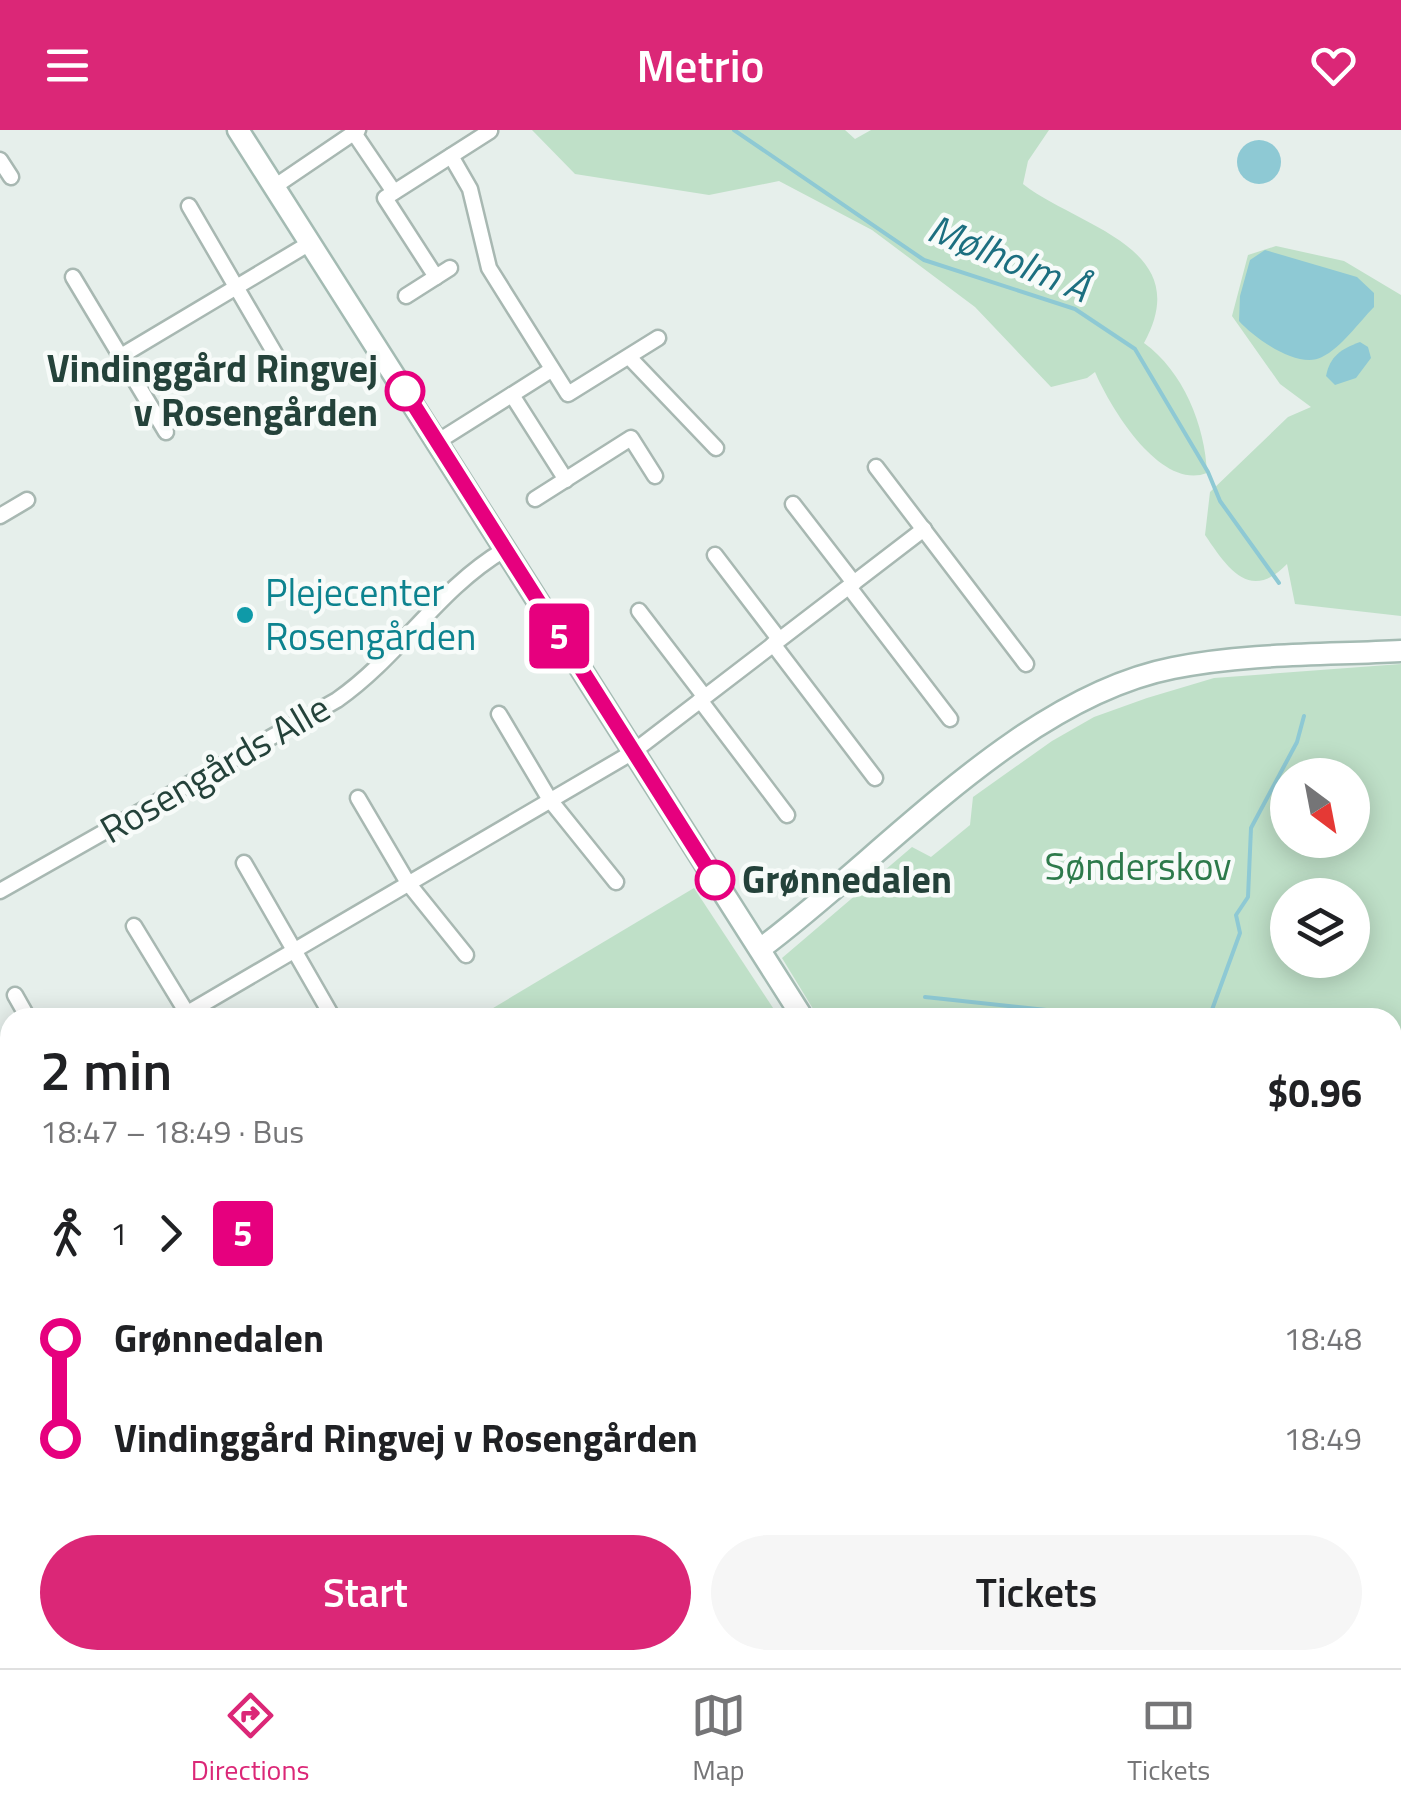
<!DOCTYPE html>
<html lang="en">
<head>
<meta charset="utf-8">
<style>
	:root { --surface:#fff; --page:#f6f6f6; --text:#202124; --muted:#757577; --line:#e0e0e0; --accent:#db2777 }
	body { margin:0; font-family:"Titillium Web",sans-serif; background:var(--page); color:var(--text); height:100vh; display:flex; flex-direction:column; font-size:38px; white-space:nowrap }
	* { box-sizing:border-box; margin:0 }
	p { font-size:32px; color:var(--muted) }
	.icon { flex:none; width:55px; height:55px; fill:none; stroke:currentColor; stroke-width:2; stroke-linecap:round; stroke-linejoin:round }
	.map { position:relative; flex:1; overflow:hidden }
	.panel { position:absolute; left:0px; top:878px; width:1402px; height:662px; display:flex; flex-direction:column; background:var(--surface); border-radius:30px 30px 0 0; box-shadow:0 5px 25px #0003 }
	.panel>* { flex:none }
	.badge { padding:0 20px; border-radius:8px; font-size:35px; line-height:65px }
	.needle { width:65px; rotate:148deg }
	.fabs { position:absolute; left:1270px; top:628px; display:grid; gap:20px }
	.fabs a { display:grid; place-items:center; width:100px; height:100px; border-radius:50%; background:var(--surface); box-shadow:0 5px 25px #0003; font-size:50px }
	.map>.badge { position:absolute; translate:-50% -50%; box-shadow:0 0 0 5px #fff }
	.legs { display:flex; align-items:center; gap:15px; height:110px; padding:0 40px; font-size:32px }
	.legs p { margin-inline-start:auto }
	.summary { display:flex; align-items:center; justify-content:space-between; height:170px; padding:0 40px }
	h1 { font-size:55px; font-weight:600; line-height:75px }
	.primary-button { display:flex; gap:20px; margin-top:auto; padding:20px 40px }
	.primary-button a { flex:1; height:115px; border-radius:60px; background:var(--accent); color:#fff; font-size:40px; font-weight:600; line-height:115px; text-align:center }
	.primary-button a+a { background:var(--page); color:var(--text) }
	ul { padding:0 40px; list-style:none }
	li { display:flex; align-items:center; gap:35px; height:100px; font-size:38px }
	li i { display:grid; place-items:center; width:15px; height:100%; margin:0 12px; background:currentColor }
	li i::after { content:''; width:25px; height:25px; margin:-12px; border:8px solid; border-radius:50%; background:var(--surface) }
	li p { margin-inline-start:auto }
	li:first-child i { background:linear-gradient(#0000 50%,currentColor 0) }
	li:last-child i { background:linear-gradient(currentColor 50%,#0000 0) }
	header { display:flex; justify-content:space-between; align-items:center; height:130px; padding:0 40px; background:var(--accent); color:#fff; font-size:45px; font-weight:600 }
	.tab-bar { display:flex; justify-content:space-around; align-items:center; height:140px; border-top:2px solid var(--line); background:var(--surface); font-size:28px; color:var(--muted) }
	.tab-bar a { display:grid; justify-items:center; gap:5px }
	.tab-bar .selected { color:var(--accent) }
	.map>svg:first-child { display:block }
</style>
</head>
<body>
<header><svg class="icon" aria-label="menu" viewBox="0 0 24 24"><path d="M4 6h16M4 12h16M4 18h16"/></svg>Metrio<svg class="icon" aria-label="heart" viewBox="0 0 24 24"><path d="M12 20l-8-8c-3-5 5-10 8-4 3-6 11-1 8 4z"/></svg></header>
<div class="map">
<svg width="1401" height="1538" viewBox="0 0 1401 1538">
	<rect width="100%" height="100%" fill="#e6efeb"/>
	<g fill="#bfe0c8" fill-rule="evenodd">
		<path d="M532 0H845L855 9 871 0H1049L1028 31 1023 54C1078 97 1197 117 1144 213 1183 241 1205 295 1207 343 1160 361 1110 277 1095 242L1087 248 1051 257 975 177 872 100 779 51 709 65 575 44Z"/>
		<path d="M1276 116 1344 131 1401 165V486L1295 474 1287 434C1250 472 1228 439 1205 405L1210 362 1288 287 1311 277 1280 254 1232 186 1248 125Z"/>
		<path d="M1401 534V1538H1027L1025 1530H1392V888L818 887 782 828 912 717 931 727 970 695 973 667 1052 611 1094 587 1147 568 1214 548ZM1288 645H1352V710H1288ZM1288 765H1352V830H1288Z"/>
		<path d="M694 758 779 887H478Z"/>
	</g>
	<g fill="#8ec9d4">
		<circle cx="1259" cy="32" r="22"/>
		<path d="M1265 120 1357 147 1374 163V177C1359 192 1341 218 1322 227 1299 240 1254 208 1239 191L1240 166 1250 130Z"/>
		<path d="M1360 212 1368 217 1371 228 1356 248 1335 255 1326 246C1330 226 1341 219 1360 212Z"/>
	</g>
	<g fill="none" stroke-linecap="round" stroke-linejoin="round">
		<g stroke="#8ec9d4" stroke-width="4">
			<path d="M734 0 924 130 1075 179 1135 219 1208 342 1220 371 1279 453"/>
			<path d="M925 867 1122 888"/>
			<path d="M1209 888 1240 803 1236 785 1248 767 1251 698 1297 612 1304 586"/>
			<path d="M1243 1530 1248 1538"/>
		</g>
		<defs>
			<g id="street">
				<path d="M354 3 394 62"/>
				<path d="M451 26 470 59 489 138 568 264 658 208"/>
				<path d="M0 30 11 47"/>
				<path d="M274 57 358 0"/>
				<path d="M189 76 281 234"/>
				<path d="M73 147 166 302"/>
				<path d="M436 147 385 68 490 1"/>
				<path d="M406 166 450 138"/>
				<path d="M121 226 310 113"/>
				<path d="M629 227 716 318"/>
				<path d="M512 265 566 350"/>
				<path d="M437 312 551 240"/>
				<path d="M876 337 1026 534"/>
				<path d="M535 369 631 308 655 346"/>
				<path d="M793 374 854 453"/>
				<path d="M0 386 27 370"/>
				<path d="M715 425 779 509"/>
				<path d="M849 457 950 589"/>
				<path d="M639 481 704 566"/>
				<path d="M773 514 875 648"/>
				<path d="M700 570 787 685"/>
				<path d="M499 584 550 670 616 752"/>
				<path d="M358 668 408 753 466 825"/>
				<path d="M244 733 333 888"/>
				<path d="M0 761 337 570C400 526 438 459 504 420"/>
				<path d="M134 796 190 888"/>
				<path d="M15 865 28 888"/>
				<path d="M179 888 633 622 924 399"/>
				<path d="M0 992 10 986"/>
				<path d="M0 1089 5 1097"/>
				<path d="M0 1462 10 1456"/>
				<path d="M0 1495 10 1508"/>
				<path d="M26 1530 32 1538"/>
				<path d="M377 1530 382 1538"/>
				<path d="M527 1530 532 1538"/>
				<path d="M414 1538 427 1530"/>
				<path d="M952 1538 990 1530"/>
			</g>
			<g id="secondary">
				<path d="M238 0 803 888"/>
				<path d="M760 819C883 728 1020 568 1173 538 1247 523 1326 525 1401 521"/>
				<path d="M1011 1530 1012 1538"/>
			</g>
		</defs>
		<use href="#street" stroke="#a8b8b2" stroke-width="19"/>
		<use href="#secondary" stroke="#a4bbb3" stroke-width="25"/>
		<use href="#street" stroke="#fff" stroke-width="14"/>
		<use href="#secondary" stroke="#fff" stroke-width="20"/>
	</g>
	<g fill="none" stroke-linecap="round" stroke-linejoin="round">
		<defs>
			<path id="line-1" d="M405 261 715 750"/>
		</defs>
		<use href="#line-1" stroke="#fff" stroke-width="22"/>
		<use href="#line-1" stroke="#e6007e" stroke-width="15"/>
	</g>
	<g fill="#fff" stroke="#e6007e" stroke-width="5">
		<circle cx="405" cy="261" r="18"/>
		<circle cx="715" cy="750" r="18"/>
	</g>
	<circle fill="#0f9aa8" stroke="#f7fbf9" stroke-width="4" cx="245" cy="485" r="10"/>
	<g text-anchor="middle" stroke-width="9" stroke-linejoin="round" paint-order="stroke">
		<g font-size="38" font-weight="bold" fill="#24423a" stroke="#f7fbf9" text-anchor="end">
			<text x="378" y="252">Vindinggård Ringvej<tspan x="378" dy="44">v Rosengården</tspan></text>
			<text x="742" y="763" text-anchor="start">Grønnedalen</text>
		</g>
		<g font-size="38" fill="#0d838f" stroke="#f7fbf9" text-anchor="start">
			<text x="265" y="476">Plejecenter<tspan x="265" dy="44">Rosengården</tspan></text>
		</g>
		<g font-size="38" fill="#24423a" stroke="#f7fbf9">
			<text transform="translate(215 639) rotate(-30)" y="13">Rosengårds Alle</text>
		</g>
		<g font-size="38" fill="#2d7a4b" stroke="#f7fbf9">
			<text x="1138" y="750">Sønderskov</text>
		</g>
		<g font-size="40" font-style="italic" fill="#1c6f80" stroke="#f7fbf9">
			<text transform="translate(1009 128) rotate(22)" y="14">Mølholm Å</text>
		</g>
	</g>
</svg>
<div class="fabs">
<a><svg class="needle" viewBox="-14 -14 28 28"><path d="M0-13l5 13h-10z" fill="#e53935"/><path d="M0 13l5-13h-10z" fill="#757577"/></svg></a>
<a><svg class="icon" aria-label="layers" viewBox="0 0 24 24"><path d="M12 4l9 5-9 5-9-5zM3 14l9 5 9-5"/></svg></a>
</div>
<b class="badge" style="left:559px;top:506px;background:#e6007e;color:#fff">5</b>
<section class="panel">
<div class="summary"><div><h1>2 min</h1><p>18:47 – 18:49 · Bus</p></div><b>$0.96</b></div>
<div class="legs"><svg class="icon" aria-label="walk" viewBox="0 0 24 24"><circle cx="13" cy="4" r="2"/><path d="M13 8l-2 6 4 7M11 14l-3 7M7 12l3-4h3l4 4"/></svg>1<svg class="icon" aria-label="forward" viewBox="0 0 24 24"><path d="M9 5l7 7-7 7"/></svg><b class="badge" style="background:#e6007e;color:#fff">5</b></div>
<ul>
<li><i style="color:#e6007e"></i><b>Grønnedalen</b><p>18:48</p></li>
<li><i style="color:#e6007e"></i><b>Vindinggård Ringvej v Rosengården</b><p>18:49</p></li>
</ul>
<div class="primary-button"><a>Start</a><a>Tickets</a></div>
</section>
</div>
<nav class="tab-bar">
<a class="selected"><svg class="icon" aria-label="directions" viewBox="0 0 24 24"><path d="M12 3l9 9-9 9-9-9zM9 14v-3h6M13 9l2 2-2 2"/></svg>Directions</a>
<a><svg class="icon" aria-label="map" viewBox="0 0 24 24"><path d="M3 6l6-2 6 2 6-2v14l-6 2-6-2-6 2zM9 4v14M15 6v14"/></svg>Map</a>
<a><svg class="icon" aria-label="tickets" viewBox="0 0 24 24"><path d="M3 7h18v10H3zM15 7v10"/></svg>Tickets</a>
</nav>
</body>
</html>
